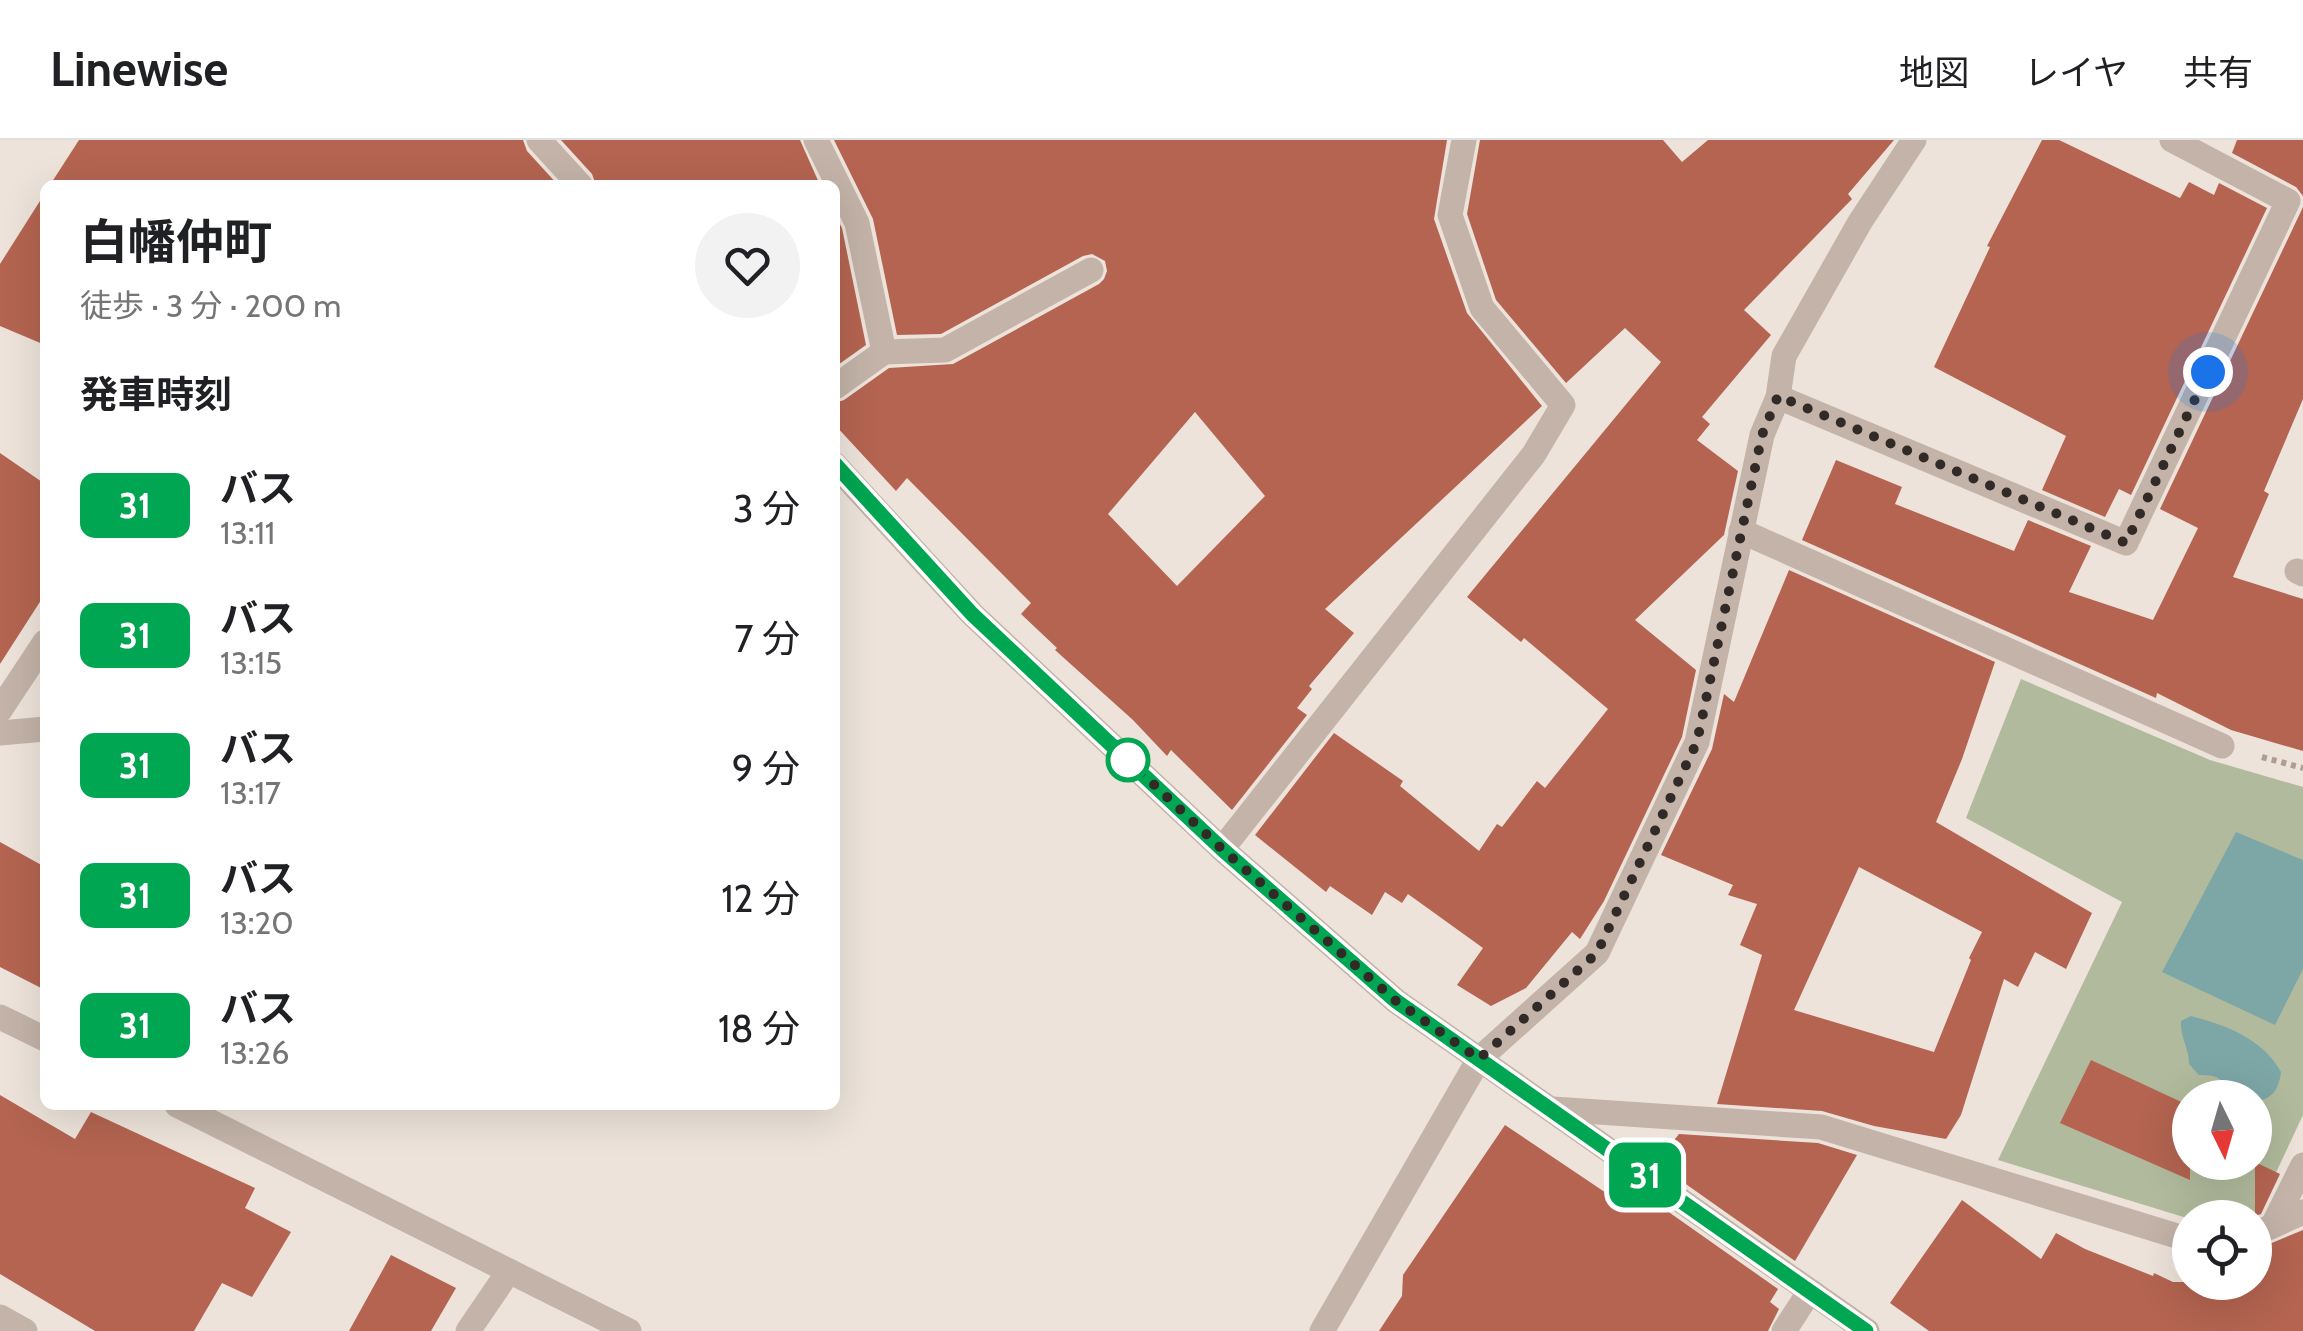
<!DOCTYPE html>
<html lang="ja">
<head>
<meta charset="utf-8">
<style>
	:root { --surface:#fff; --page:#f2f2f2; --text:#202124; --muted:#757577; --line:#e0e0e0 }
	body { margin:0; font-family:Cabin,"Noto Sans JP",sans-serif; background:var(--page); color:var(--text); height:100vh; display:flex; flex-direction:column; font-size:38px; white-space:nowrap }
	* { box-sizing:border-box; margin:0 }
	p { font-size:32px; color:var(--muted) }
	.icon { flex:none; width:55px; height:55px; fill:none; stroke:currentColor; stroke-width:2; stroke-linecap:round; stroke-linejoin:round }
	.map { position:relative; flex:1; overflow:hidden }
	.details { position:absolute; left:40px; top:40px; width:800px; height:930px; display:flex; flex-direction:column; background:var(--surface); border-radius:15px; box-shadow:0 10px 40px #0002 }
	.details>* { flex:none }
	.badge { padding:0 20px; border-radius:15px; font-size:35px; line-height:65px }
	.needle { width:65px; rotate:175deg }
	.controls { position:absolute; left:2172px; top:940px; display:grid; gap:20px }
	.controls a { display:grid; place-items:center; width:100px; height:100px; border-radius:50%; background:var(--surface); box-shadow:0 10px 40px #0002; font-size:50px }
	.you { position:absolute; width:50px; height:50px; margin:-25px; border:8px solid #fff; border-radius:50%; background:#1a73e8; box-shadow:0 0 0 15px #1a73e833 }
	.map>.badge { position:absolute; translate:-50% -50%; box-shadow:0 0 0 5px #fff }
	h2 { padding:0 40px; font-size:38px; line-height:90px }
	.round { display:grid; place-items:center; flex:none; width:105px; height:105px; border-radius:52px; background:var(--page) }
	.summary { display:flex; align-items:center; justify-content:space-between; height:170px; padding:0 40px }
	h1 { font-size:48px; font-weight:700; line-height:75px }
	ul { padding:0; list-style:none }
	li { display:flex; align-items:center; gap:30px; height:130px; padding:0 40px }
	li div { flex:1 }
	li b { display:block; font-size:38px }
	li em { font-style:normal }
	li .badge { min-width:110px; font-weight:700; text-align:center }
	header { display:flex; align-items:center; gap:60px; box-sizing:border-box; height:140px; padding:0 50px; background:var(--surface); border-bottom:2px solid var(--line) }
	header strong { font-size:48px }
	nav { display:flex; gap:55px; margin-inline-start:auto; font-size:35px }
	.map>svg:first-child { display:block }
</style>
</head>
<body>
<header>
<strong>Linewise</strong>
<nav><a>地図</a><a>レイヤ</a><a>共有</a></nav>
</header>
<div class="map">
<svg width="2303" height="1191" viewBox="0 0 2303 1191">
	<rect width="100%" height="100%" fill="#ede3da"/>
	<path fill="#b1ba9c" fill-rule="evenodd" d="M2021 539 2210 620 2303 647V975L2257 1073 2245 1077 2190 1078V1079L1998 1020 2122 762 1966 678ZM2190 958H2255V1022H2190Z"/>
	<g fill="#7da6a6">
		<path d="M2236 692 2303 720V829L2275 885 2162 832Z"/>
		<path d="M2191 876C2226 885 2263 899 2281 932 2279 948 2273 960 2255 961V958C2251 958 2240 958 2236 956 2218 950 2232 934 2199 935L2189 924C2189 907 2180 898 2181 881Z"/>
	</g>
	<g fill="#b46451" fill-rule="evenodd">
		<path d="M79 0H523L527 11 558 45H50Z"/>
		<path d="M561 0H800L820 45H596L592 34Z"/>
		<path d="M834 0H1447L1434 79 1467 173 1542 266 1325 469 1354 493 1309 546 1312 549 1297 568 1307 575 1232 670 1171 610 1167 616 1133 580 1055 510 1057 508 1021 474 1031 463 907 338 896 351 835 285V263L844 260 889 228 953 224 1099 144 1104 139 1107 131 1105 121 1092 114 1083 116 941 194 897 195 873 79ZM1195 272 1265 356 1177 446 1108 374Z"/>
		<path d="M1480 0H1663L1682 22 1708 0H1894L1848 54 1852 59 1744 170 1771 195 1702 277 1710 284 1697 300 1738 331 1724 395 1635 480 1696 530 1682 597 1604 761 1580 799 1572 792 1526 848 1491 866 1457 845 1483 808 1408 754 1402 763 1385 752 1372 775 1330 746 1326 752 1255 695 1334 593 1403 641 1400 646 1479 711 1497 684 1502 687 1537 641 1545 648 1608 569 1524 498 1521 502 1467 457 1661 222 1625 188 1566 243 1496 160 1467 74Z"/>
		<path d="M2042 0H2059L2180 58 2189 42 2214 55 2219 43 2267 68 2131 355 2119 349 2105 377 2042 350 2066 296 1934 227 1990 107 1987 106Z"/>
		<path d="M2237 0H2303V56L2296 47 2232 13Z"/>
		<path d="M45 53V205L0 186V124Z"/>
		<path d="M2303 67V259L2264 351 2269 354 2233 437 2303 459V611L2231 590 2157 553 2156 558 1802 400 1836 320 1902 347 1895 364 2014 411 2028 380 2091 406 2069 452 2153 480 2198 388 2160 369Z"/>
		<path d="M835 75 842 88 866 205 835 227Z"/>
		<path d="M0 313 45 344V454L0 524Z"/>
		<path d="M1789 430 1995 522 1962 619 1936 682 2092 773 2066 829 2035 812 2018 847 2004 839 1961 975 1946 999 1874 986 1822 971 1717 964 1762 815 1740 805 1757 764 1728 755 1733 745 1661 715 1712 609 1724 554 1734 562ZM1859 727 1982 792 1969 818 1971 820 1934 912 1794 870Z"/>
		<path d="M0 702 45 727V850L0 827Z"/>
		<path d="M2091 920 2190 966V1040L2060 983Z"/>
		<path d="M0 955 75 999 91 972 255 1048 245 1068 291 1092 252 1157 222 1143 194 1191H95L0 1134Z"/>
		<path d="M1505 985 1624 1065 1636 1049 1778 1149 1770 1162 1779 1169 1768 1191H1379L1402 1156 1403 1135Z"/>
		<path d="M1679 994 1818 1003 1857 1015 1795 1121 1656 1023Z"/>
		<path d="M2255 1022 2280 1034 2261 1074 2255 1076Z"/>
		<path d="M1962 1060 2041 1119 2056 1093 2085 1109 2153 1136 2154 1133 2173 1142H2255V1110L2303 1090V1191H1929L1890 1163Z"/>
		<path d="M391 1115 456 1148 431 1191H349Z"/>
	</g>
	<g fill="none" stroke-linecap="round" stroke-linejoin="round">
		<path stroke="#af9d92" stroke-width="6" stroke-dasharray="5 5" stroke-linecap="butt" d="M2262 617 2303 628"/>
		<g stroke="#c3b3a8" stroke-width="25">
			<path d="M539 0 580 45"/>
			<path d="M816 0 857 83 884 212 835 247"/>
			<path d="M884 212 945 210 1091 130"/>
			<path d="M1778 257 2126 403 2288 61 2172 0"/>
			<path d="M835 325 972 474 1222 709 1396 861 1867 1191"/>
			<path d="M1741 391 2222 606"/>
			<path d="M2297 431 2303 434"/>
			<path d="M0 570 45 502"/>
			<path d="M0 593 45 589"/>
			<path d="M1222 709 1534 314 1563 265 1482 168 1450 75 1464 0"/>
			<path d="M0 877 45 899"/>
			<path d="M177 965 629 1191"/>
			<path d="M1553 969 1821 987 2190 1100"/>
			<path d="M2273 1085 2303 1025"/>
			<path d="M2255 1094 2303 1072"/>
			<path d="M0 1177 25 1191"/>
			<path d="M468 1191 509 1131"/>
			<path d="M1322 1191 1479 919 1597 813 1697 602 1762 295 1778 257 1784 216 1860 82 1914 0"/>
			<path d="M1784 1191 1810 1151"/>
		</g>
	</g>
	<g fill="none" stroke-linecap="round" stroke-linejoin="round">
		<defs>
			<path id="line" d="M835 324 972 474 1222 709 1396 861 1866 1191"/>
		</defs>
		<use href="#line" stroke="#fff" stroke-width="22"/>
		<use href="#line" stroke="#00a651" stroke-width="15"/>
		<path stroke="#312a27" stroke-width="10" stroke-dasharray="0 18" d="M1128 620 1222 709 1396 861 1479 919 1597 813 1697 602 1762 295 1778 256 2126 403 2208 232"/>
	</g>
	<circle fill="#fff" stroke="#00a651" stroke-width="5" cx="1128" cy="620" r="20"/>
</svg>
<div class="controls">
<a><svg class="needle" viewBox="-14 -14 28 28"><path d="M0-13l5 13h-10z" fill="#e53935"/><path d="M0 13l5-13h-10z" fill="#757577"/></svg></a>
<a><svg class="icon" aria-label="locate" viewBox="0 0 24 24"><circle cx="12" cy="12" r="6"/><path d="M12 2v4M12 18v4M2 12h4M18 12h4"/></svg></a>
</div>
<div class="you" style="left:2208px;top:232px"></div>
<b class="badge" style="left:1645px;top:1035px;background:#00a651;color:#fff">31</b>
<section class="details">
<div class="summary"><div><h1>白幡仲町</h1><p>徒歩 · 3 分 · 200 m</p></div><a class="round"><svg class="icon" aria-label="heart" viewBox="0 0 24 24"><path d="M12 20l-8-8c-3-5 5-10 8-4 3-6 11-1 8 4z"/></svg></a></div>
<h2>発車時刻</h2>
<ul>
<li><span class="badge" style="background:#00a651;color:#fff">31</span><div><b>バス</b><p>13:11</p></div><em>3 分</em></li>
<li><span class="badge" style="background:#00a651;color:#fff">31</span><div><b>バス</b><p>13:15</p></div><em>7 分</em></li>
<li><span class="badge" style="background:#00a651;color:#fff">31</span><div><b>バス</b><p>13:17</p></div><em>9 分</em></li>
<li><span class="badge" style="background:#00a651;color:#fff">31</span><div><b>バス</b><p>13:20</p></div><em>12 分</em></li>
<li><span class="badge" style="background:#00a651;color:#fff">31</span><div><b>バス</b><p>13:26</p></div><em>18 分</em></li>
</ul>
</section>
</div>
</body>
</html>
